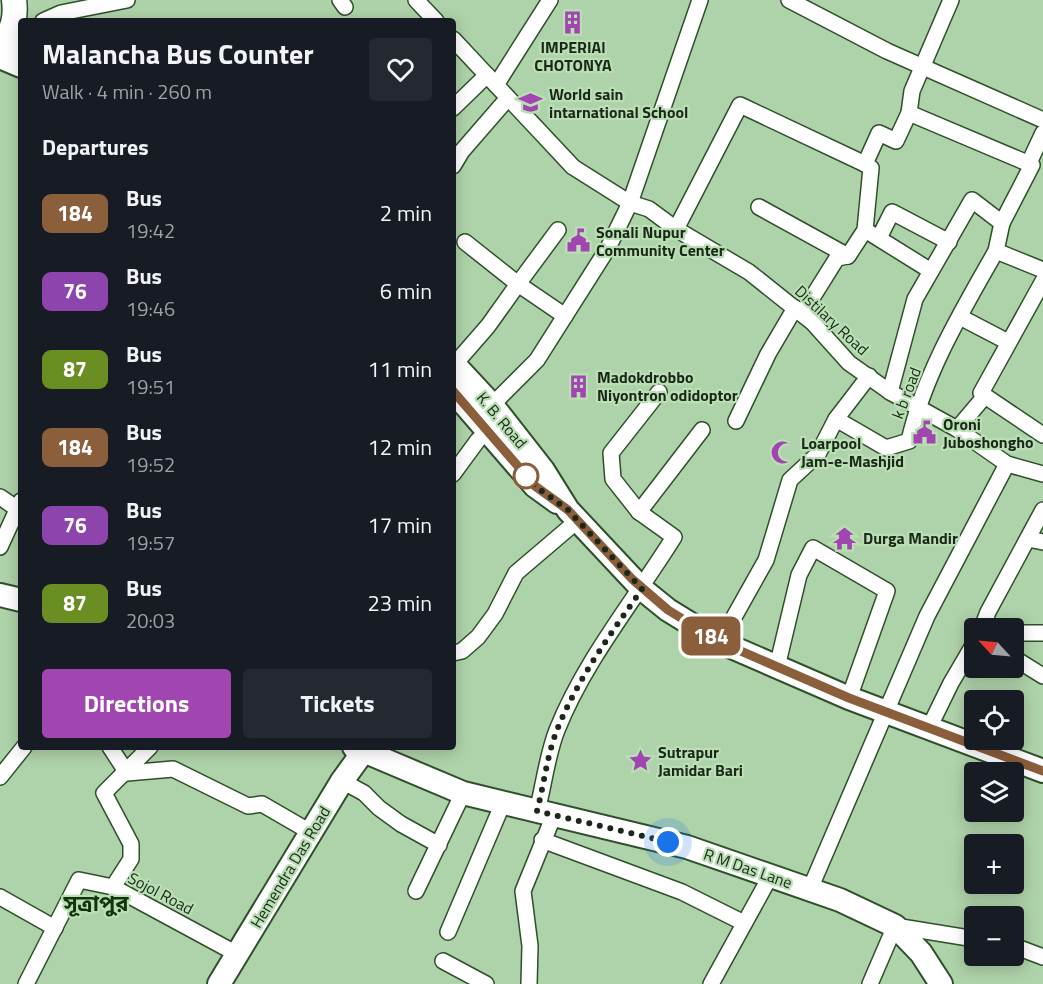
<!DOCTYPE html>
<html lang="en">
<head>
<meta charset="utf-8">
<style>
	:root { --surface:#171b24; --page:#242831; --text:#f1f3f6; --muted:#9ea1a6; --accent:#a146b0 }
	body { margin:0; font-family:"Titillium Web","Noto Sans Bengali",sans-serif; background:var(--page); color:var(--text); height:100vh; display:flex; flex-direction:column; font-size:22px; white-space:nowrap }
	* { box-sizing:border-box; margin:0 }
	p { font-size:20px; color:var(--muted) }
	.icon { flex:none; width:33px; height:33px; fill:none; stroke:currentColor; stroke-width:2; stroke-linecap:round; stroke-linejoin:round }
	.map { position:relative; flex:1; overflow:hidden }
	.drawer { position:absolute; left:18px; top:18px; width:438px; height:732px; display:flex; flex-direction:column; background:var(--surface); border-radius:6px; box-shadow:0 3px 15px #0003 }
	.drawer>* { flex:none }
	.badge { padding:0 12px; border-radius:9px; font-size:21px; line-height:39px }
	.needle { width:39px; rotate:296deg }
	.controls { position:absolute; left:964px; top:618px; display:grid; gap:12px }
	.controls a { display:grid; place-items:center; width:60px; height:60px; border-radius:6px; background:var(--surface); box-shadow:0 3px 15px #0003; font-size:30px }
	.you { position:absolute; width:30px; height:30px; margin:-15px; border:4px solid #fff; border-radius:50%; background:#1a73e8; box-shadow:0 0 0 9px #1a73e833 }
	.map>.badge { position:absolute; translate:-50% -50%; box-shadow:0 0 0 3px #fff }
	h2 { padding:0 24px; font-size:22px; line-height:54px }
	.round { display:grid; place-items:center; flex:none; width:63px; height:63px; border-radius:6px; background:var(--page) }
	.summary { display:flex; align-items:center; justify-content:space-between; height:102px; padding:0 24px }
	h1 { font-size:28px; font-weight:700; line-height:45px }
	.action { display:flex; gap:12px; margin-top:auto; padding:12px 24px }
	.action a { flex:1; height:69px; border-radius:6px; background:var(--accent); color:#fff; font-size:24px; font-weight:700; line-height:69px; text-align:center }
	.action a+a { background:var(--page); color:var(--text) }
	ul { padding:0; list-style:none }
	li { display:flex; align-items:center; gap:18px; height:78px; padding:0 24px }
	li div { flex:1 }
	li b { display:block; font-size:22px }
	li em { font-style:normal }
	li .badge { min-width:66px; font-weight:700; text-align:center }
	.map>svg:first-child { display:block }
</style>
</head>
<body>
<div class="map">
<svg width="1043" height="984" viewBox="0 0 1043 984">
	<rect width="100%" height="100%" fill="#aed2a9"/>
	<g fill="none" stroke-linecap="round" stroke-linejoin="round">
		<defs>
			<g id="street">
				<path d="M340 0 345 7"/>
				<path d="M416 0 436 21"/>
				<path d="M789 0 887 51 1043 120"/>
				<path d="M43 21 61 13 127 0"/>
				<path d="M453 39 573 167 630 203 649 209 676 229 749 272 813 323 849 363 890 392 957 429 1007 464 1043 474"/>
				<path d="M496 85 550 0"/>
				<path d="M453 108 487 75"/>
				<path d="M909 113 1032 165 1002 223"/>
				<path d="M1029 163 1043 133"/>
				<path d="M453 166 462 151 508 98"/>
				<path d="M759 207 848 256"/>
				<path d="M676 229 740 105 865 164"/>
				<path d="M558 230 518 284 565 316"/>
				<path d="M870 233 931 271"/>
				<path d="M879 238 892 212 949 242"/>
				<path d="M802 314 837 258 848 256 865 230 871 168 865 164 879 133 896 141 909 113 912 91 951 0"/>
				<path d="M960 317 1008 342"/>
				<path d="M454 365 488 326 518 284 465 242"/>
				<path d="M890 392 915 299 972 200 1002 223 996 251 1043 270"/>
				<path d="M985 396 1043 435"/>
				<path d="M492 405 537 360 608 248 630 203 700 0"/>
				<path d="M836 419 869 376"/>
				<path d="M736 421 768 354 795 308"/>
				<path d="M957 429 985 396 981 393 1043 281"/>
				<path d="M453 474 478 440 494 427"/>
				<path d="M0 497 16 508"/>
				<path d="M639 512 702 430"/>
				<path d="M1028 539 1043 542"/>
				<path d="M0 547 21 501"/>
				<path d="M982 628 988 612 1043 510"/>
				<path d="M1014 633H1043"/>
				<path d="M720 642 766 560 790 480 818 454 836 419 886 448 909 441C924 374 962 311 996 251"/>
				<path d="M453 653 462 651 478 637 495 614 516 573 577 521"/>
				<path d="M1014 658 1043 676"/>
				<path d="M777 667 799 575 813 548 887 591 849 698"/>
				<path d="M929 728 951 683 975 642"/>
				<path d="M110 747 127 773 173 769 248 806 262 804 312 833"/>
				<path d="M0 777 24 747"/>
				<path d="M342 781 364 793 379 808 401 824 439 845"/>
				<path d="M537 811C544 785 547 755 557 730 585 660 634 601 674 537L639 512 613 479 611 453 659 392"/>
				<path d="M542 840 682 892 744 923"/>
				<path d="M113 887 131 859V844L104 793 150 747"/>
				<path d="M810 889 927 616 1007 464"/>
				<path d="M416 891 463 793"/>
				<path d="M0 897 55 928"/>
				<path d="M448 932 503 803"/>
				<path d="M1014 946 1043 957"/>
				<path d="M443 961 486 984"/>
				<path d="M26 984 79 880 113 887 237 954"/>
				<path d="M529 984 530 946 523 891 554 815"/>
				<path d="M711 984 771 875"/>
				<path d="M870 984 895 926 975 939"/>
			</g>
			<g id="secondary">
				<path d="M5 38 21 45"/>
				<path d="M0 57 21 66"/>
				<path d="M453 363 492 405 543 470 568 510 642 589 668 610 720 642 849 698 1043 771"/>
				<path d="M453 391 535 486 557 502"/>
				<path d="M0 595 21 600"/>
				<path d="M354 747 463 793 687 847 840 900 895 926 921 953 941 984"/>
				<path d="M219 984 342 781 363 752"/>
			</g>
			<path id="primary" d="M0 41C14 34 16 14 14 0"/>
		</defs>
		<use href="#street" stroke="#2f4f2b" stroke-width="18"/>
		<use href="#secondary" stroke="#2f4f2b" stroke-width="26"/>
		<use href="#primary" stroke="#2f4f2b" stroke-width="27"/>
		<use href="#street" stroke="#fff" stroke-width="15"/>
		<use href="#secondary" stroke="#fff" stroke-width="22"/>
		<use href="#primary" stroke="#fff" stroke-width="24"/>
	</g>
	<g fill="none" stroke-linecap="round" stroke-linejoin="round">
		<defs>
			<path id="line" d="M453 391 535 486 568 510 632 579 668 610 720 642 849 698 1043 771"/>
		</defs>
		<use href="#line" stroke="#fff" stroke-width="14"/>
		<use href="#line" stroke="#8b5e3c" stroke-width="9"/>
		<path stroke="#1b2819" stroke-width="6" stroke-dasharray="0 10.8" d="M526 476 519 468 535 486 568 510 642 589C610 635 578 678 557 730 547 755 544 785 537 811L668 842"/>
	</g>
	<defs>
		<symbol id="building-bare" viewBox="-9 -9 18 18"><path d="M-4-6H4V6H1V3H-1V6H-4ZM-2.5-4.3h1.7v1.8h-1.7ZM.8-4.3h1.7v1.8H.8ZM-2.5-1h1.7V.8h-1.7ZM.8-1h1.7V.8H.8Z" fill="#a146b0" stroke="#badfb5" stroke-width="2.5" paint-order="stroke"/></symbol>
		<symbol id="school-bare" viewBox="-9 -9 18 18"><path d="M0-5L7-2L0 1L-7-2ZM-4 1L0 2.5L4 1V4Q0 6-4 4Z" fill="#a146b0" stroke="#badfb5" stroke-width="2.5" paint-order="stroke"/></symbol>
		<symbol id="civic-bare" viewBox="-9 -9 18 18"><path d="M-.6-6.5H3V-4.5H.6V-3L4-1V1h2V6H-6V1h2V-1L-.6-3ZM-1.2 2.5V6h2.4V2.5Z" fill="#a146b0" stroke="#badfb5" stroke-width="2.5" paint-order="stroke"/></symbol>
		<symbol id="mosque-bare" viewBox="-9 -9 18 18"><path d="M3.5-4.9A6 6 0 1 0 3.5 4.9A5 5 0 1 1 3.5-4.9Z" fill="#a146b0" stroke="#badfb5" stroke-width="2.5" paint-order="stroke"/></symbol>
		<symbol id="temple-bare" viewBox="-9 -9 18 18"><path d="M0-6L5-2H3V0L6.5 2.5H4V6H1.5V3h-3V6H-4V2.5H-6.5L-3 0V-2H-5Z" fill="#a146b0" stroke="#badfb5" stroke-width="2.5" paint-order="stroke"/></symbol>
		<symbol id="sight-bare" viewBox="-9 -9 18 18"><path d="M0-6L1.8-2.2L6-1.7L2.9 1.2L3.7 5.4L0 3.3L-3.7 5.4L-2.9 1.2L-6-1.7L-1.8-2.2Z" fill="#a146b0" stroke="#badfb5" stroke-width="2.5" paint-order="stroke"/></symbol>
	</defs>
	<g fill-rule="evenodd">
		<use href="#building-bare" x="556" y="6" width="33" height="33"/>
		<use href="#school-bare" x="514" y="86" width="33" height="33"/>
		<use href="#civic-bare" x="562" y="224" width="33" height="33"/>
		<use href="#building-bare" x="562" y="370" width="33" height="33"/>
		<use href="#civic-bare" x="908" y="416" width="33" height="33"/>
		<use href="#mosque-bare" x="766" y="436" width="33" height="33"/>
		<use href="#temple-bare" x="828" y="522" width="33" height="33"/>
		<use href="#sight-bare" x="624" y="744" width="33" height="33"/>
	</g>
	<circle fill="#fff" stroke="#8b5e3c" stroke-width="3" cx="526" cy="476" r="12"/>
	<g text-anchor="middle" stroke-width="4.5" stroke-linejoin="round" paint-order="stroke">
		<g font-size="16" font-weight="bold" fill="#1b2819" stroke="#badfb5" text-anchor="start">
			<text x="573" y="53" text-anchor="middle">IMPERIAl<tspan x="573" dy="18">CHOTONYA</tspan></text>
			<text x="549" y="100">World sain<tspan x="549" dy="18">intarnational School</tspan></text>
			<text x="596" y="238">Sonali Nupur<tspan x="596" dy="18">Community Center</tspan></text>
			<text x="597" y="383">Madokdrobbo<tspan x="597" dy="18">Niyontron odidoptor</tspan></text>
			<text x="943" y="430">Oroni<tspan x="943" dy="18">Juboshongho</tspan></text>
			<text x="801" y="449">Loarpool<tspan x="801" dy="18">Jam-e-Mashjid</tspan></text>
			<text x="863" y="544">Durga Mandir</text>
			<text x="658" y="758">Sutrapur<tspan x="658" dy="18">Jamidar Bari</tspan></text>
		</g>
		<g font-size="16" fill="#1b2819" stroke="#badfb5">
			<text transform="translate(832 320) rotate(43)" y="6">Distilary Road</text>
			<text transform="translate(906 393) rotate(-69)" y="6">k b road</text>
			<text transform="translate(502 420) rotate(50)" y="6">K. B. Road</text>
			<text transform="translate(290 867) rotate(-59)" y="6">Hemendra Das Road</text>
			<text transform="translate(748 868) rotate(19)" y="6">R M Das Lane</text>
			<text transform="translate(161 893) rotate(28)" y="6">Sojol Road</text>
		</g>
		<g font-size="22" font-weight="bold" fill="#133210" stroke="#badfb5">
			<text x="96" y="911">সূত্রাপুর</text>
		</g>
	</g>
</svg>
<div class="controls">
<a><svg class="needle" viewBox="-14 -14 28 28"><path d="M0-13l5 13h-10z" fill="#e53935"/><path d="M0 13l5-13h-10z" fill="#9ea1a6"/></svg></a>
<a><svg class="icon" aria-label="locate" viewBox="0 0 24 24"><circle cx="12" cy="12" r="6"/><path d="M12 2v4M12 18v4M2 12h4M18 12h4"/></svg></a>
<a><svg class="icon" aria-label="layers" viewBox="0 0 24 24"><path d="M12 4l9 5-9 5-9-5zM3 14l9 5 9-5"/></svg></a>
<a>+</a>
<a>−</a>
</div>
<div class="you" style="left:668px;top:842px"></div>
<b class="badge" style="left:711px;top:636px;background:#8b5e3c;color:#fff">184</b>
<section class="drawer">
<div class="summary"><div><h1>Malancha Bus Counter</h1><p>Walk · 4 min · 260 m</p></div><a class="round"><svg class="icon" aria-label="heart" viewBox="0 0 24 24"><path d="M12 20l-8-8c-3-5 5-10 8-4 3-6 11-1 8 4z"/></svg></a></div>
<h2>Departures</h2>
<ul>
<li><span class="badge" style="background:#8b5e3c;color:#fff">184</span><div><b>Bus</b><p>19:42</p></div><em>2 min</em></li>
<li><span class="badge" style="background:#8e44ad;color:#fff">76</span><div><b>Bus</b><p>19:46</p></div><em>6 min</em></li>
<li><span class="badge" style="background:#6b8e23;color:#fff">87</span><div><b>Bus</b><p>19:51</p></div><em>11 min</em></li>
<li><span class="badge" style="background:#8b5e3c;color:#fff">184</span><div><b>Bus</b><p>19:52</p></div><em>12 min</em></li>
<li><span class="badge" style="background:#8e44ad;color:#fff">76</span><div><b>Bus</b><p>19:57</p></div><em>17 min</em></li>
<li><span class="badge" style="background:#6b8e23;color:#fff">87</span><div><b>Bus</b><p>20:03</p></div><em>23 min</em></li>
</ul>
<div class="action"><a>Directions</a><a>Tickets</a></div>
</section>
</div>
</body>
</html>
